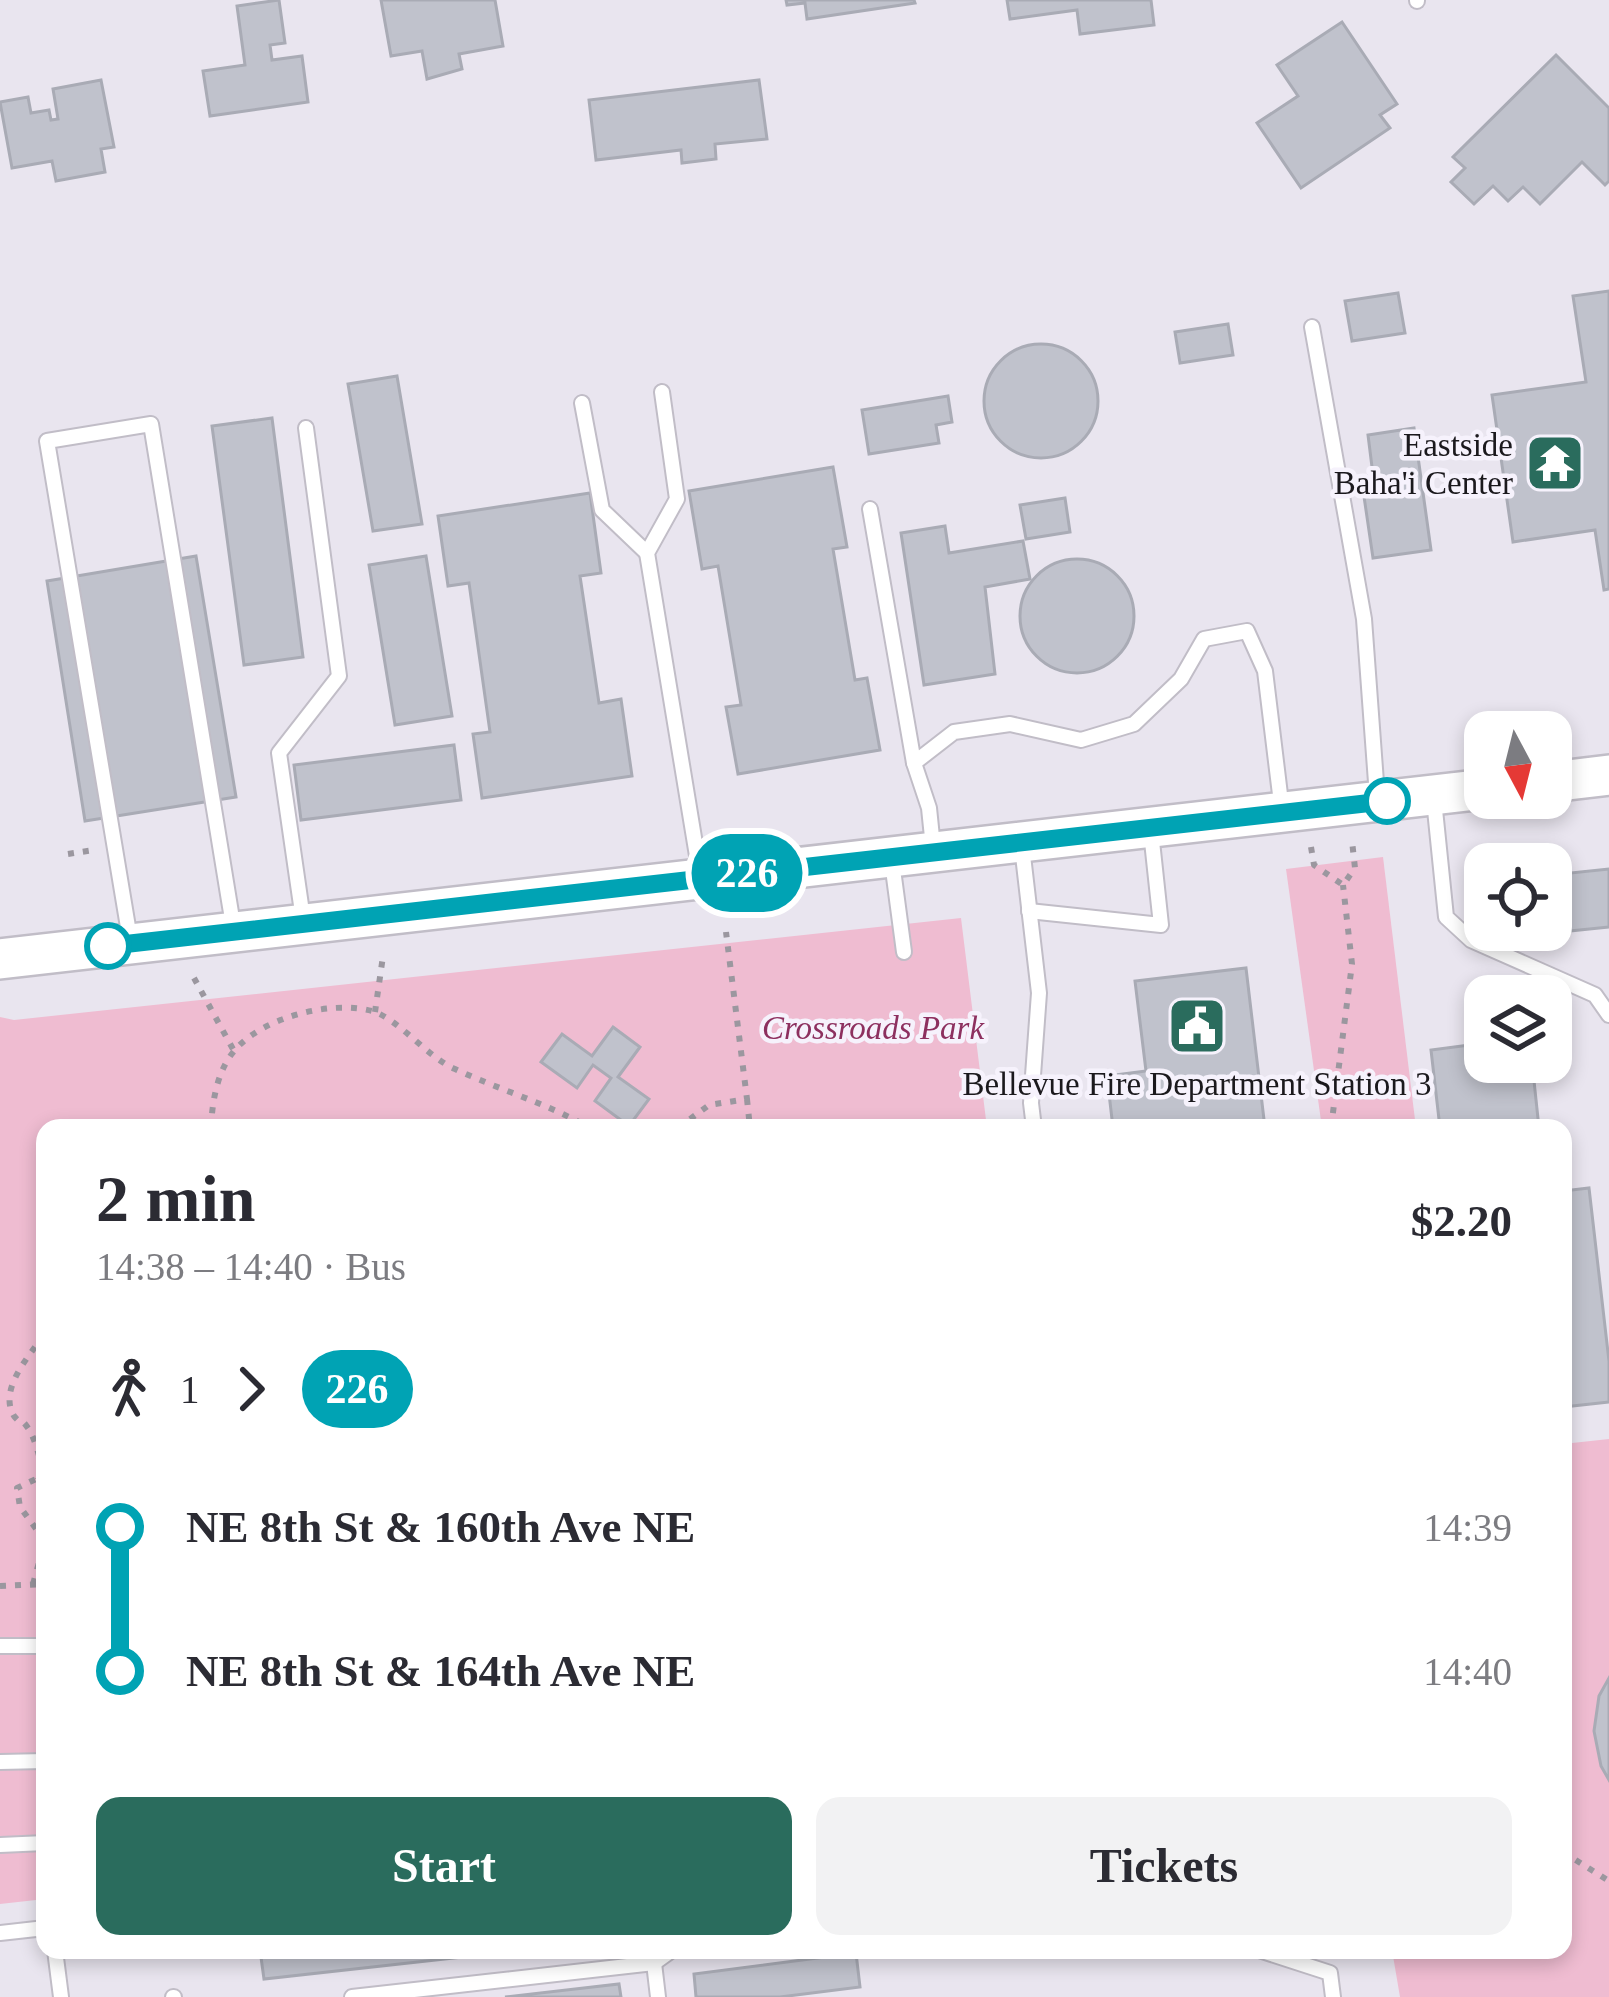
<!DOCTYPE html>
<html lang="en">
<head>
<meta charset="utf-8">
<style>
	:root { --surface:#fff; --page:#f2f2f3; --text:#2b2b33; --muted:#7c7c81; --accent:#2a6c5d }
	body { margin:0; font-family:"Times New Roman",serif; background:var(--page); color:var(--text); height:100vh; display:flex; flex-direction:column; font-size:45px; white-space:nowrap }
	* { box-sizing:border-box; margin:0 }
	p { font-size:39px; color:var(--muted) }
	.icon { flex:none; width:66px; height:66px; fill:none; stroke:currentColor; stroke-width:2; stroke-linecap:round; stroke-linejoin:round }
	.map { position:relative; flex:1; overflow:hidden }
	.details { position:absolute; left:36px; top:1119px; width:1536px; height:840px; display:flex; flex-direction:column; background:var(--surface); border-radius:24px; box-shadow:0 6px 18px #0003 }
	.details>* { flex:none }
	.badge { padding:0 24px; border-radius:39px; font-size:42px; line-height:78px }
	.needle { width:78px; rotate:173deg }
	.controls { position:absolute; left:1464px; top:711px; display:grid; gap:24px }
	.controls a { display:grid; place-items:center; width:108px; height:108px; border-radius:24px; background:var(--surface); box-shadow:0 6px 18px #0003; font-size:60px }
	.map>.badge { position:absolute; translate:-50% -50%; box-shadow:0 0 0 6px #fff }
	.legs { display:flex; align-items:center; gap:18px; height:132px; padding:0 60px; font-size:39px }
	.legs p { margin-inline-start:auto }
	.headline { display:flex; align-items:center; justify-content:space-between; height:204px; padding:0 60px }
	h1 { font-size:66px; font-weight:700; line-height:90px }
	.primary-button { display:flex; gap:24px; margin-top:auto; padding:24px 60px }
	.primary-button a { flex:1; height:138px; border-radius:24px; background:var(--accent); color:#fff; font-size:48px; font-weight:700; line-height:138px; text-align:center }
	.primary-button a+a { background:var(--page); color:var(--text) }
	ul { padding:0 60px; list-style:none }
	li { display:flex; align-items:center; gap:42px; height:144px; font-size:45px }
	li i { display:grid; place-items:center; width:18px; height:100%; margin:0 15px; background:currentColor }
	li i::after { content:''; width:30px; height:30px; margin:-15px; border:9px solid; border-radius:50%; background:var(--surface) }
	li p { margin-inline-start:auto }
	li:first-child i { background:linear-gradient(#0000 50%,currentColor 0) }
	li:last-child i { background:linear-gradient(currentColor 50%,#0000 0) }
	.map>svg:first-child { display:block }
</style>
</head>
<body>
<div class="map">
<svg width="1609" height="1997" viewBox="0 0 1609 1997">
	<rect width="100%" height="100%" fill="#e9e5ef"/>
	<g fill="#efbcd1">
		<path d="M1383 857 1416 1128H1322L1286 869Z"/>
		<path d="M961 918 987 1128H45V1899L0 1904V1017L14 1020Z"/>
		<path d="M1609 1439V1997H1400L1392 1950H1563V1444Z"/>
	</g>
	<g fill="#c0c2cc" stroke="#a9abb5" stroke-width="3">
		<path d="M279 0 285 43 270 45 272 60 302 56 308 102 210 116 203 71 245 65 237 6Z"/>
		<path d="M381 0H495L503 46 459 54 462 69 427 79 422 51 391 56Z"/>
		<path d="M786 0H914L915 3 807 19 805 3 787 5Z"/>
		<path d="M1007 0H1151L1154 25 1080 34 1077 10 1010 19Z"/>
		<path d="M1342 22 1397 104 1380 115 1390 128 1301 188 1257 123 1298 96 1277 65Z"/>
		<path d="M1556 55 1609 108V181L1605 185 1582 162 1540 204 1523 187 1508 201 1493 186 1474 204 1451 182 1465 168 1453 157Z"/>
		<path d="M101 80 114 147 101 149 105 172 56 181 52 161 12 168 0 102 28 97 31 113 49 110 51 120 58 119 53 89Z"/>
		<path d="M759 80 767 139 715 144 716 159 682 163 681 150 596 160 589 100Z"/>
		<path d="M1609 291V589L1604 590 1595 530 1513 542 1492 395 1586 382 1573 296Z"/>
		<path d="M1398 293 1405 333 1352 341 1345 301Z"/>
		<path d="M1228 324 1233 355 1180 363 1175 332Z"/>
		<circle cx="1041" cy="401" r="57"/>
		<path d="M397 376 422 524 373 531 348 384Z"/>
		<path d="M948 396 952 422 936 425 939 443 869 454 862 410Z"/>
		<path d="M272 418 303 657 244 665 212 426Z"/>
		<path d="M1414 428 1431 550 1373 558 1361 476 1373 475 1368 435Z"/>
		<path d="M833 467 847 547 833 549 855 680 867 678 880 750 738 774 726 707 741 705 718 566 702 569 689 491Z"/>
		<path d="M590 493 601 573 580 576 599 703 621 699 632 776 482 798 473 734 490 732 469 583 448 586 438 516Z"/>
		<path d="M1065 498 1070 532 1026 539 1020 505Z"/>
		<path d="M945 526 949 553 1023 541 1030 579 985 587 995 674 924 685 901 533Z"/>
		<path d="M196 556 236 797 85 821 47 581Z"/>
		<path d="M426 556 452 716 395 725 369 565Z"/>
		<circle cx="1077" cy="616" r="57"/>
		<path d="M454 745 461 800 301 820 294 765Z"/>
		<path d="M1609 869V927L1550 933 1551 875Z"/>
		<path d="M1246 968 1265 1128H1113L1107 1076 1146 1071 1135 981Z"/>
		<path d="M613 1027 640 1047 618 1077 649 1099 629 1126 595 1101 611 1078 593 1065 577 1088 541 1062 562 1034 592 1056Z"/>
		<path d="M1485 1043V1062H1532L1539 1128H1440L1431 1050Z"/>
		<path d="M1589 1188 1609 1361V1402L1563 1407V1191Z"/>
		<path d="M1609 1678V1780L1601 1766 1594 1731 1599 1696Z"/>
		<path d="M260 1950H525L264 1979Z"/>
		<path d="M856 1953 860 1987 780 1997H696L694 1974Z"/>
		<path d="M619 1984 621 1997H505Z"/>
	</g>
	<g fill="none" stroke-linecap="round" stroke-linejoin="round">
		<defs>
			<g id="lane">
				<path d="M1417 0V1"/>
				<path d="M1312 327 1364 619 1377 796"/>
				<path d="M662 392 677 499 647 553 700 874"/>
				<path d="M582 403 602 510 647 553"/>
				<path d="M870 509 914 763"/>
				<path d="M1434 800 1446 917 1471 940 1595 995 1609 1015"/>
				<path d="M933 847 929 808 914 763 954 732 1010 724 1081 740 1134 724 1181 679 1204 639 1247 631 1265 671 1282 811"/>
				<path d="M1022 847 1039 993 1031 1103 1034 1128"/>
				<path d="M892 862 904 952"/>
				<path d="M1029 911 1161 925 1151 832"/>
				<path d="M303 919 279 753 339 676 306 428"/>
				<path d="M130 939 47 441 151 424 234 931"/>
				<path d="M0 1646H45"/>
				<path d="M0 1762 45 1761"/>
				<path d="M0 1845 45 1843"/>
				<path d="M0 1933 45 1928"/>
				<path d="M55 1950 61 1997"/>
				<path d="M1259 1950 1330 1973 1333 1997"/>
				<path d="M654 1963 658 1997"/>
				<path d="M173 1997H174"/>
				<path d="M352 1997 654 1963 672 1950"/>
			</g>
			<g id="secondary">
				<path d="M1551 782 1609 775"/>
				<path d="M0 959 1485 789"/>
			</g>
		</defs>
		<use href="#lane" stroke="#c1bdc7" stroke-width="18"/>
		<use href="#secondary" stroke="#c1bdc7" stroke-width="44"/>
		<g stroke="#9b979f" stroke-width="6" stroke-dasharray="6 9" stroke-linecap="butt">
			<path d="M1311 847 1314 865 1343 885 1355 868 1352 841"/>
			<path d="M68 854 94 850"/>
			<path d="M194 978 234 1051"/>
			<path d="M375 1012 383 956"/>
			<path d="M747 1099 750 1128"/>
			<path d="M211 1128C212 1103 217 1070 235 1050 263 1017 331 1000 372 1011 399 1019 427 1057 455 1069 500 1090 546 1103 590 1128"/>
			<path d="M678 1128 709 1105 747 1099 726 932"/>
			<path d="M1331 1128 1352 964 1343 885"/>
			<path d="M35 1347C22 1365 0 1393 14 1416 24 1428 19 1415 28 1428 35 1438 38 1454 42 1465L36 1479"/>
			<path d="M33 1584 45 1541 20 1507 17 1488 36 1479 45 1488"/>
			<path d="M0 1586 45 1584"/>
			<path d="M1563 1852 1609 1881"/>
		</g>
		<use href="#lane" stroke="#fff" stroke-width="14"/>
		<use href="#secondary" stroke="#fff" stroke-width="39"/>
	</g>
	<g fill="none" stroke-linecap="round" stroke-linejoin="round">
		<defs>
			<path id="line-1" d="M108 946 1387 801"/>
		</defs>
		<use href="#line-1" stroke="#fff" stroke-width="27"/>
		<use href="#line-1" stroke="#00a3b4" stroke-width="18"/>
	</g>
	<defs>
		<symbol id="temple-square" viewBox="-11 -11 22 22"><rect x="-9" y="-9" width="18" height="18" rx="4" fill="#2a6c5d" stroke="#f6f2fc"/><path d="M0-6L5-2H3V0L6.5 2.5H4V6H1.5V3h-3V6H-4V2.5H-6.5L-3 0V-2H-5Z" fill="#fff"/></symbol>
		<symbol id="civic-square" viewBox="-11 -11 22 22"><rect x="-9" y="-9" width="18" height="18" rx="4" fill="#2a6c5d" stroke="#f6f2fc"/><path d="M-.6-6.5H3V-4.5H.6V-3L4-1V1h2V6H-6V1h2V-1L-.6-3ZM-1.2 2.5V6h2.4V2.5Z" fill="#fff"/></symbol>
	</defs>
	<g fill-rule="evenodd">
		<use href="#temple-square" x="1522" y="430" width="66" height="66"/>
		<use href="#civic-square" x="1164" y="993" width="66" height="66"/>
	</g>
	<g fill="#fff" stroke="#00a3b4" stroke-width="6">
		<circle cx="1387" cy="801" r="21"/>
		<circle cx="108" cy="946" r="21"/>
	</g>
	<g text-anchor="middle" stroke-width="9" stroke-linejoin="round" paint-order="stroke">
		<g font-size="33" fill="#1b191d" stroke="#f6f2fc" text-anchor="end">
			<text x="1513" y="456">Eastside<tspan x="1513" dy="38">Baha'i Center</tspan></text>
			<text x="1197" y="1095" text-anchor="middle">Bellevue Fire Department Station 3</text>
		</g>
		<g font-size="33" font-style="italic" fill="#8d305f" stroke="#f6f2fc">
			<text x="873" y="1039">Crossroads Park</text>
		</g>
	</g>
</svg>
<div class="controls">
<a><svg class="needle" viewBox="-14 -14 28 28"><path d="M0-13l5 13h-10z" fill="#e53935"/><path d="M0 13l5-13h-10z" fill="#7c7c81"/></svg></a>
<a><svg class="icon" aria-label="locate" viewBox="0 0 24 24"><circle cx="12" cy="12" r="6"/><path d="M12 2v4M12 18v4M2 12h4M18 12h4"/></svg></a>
<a><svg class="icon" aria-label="layers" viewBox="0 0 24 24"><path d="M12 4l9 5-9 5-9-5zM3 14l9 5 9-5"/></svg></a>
</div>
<b class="badge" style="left:747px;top:873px;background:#00a3b4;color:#fff">226</b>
<section class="details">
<div class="headline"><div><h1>2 min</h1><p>14:38 – 14:40 · Bus</p></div><b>$2.20</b></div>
<div class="legs"><svg class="icon" aria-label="walk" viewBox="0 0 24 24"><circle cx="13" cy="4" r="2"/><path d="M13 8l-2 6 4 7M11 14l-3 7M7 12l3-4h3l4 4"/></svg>1<svg class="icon" aria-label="forward" viewBox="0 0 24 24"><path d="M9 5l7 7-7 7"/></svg><b class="badge" style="background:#00a3b4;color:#fff">226</b></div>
<ul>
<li><i style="color:#00a3b4"></i><b>NE 8th St &amp; 160th Ave NE</b><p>14:39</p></li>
<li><i style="color:#00a3b4"></i><b>NE 8th St &amp; 164th Ave NE</b><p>14:40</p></li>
</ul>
<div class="primary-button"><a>Start</a><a>Tickets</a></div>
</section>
</div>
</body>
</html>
